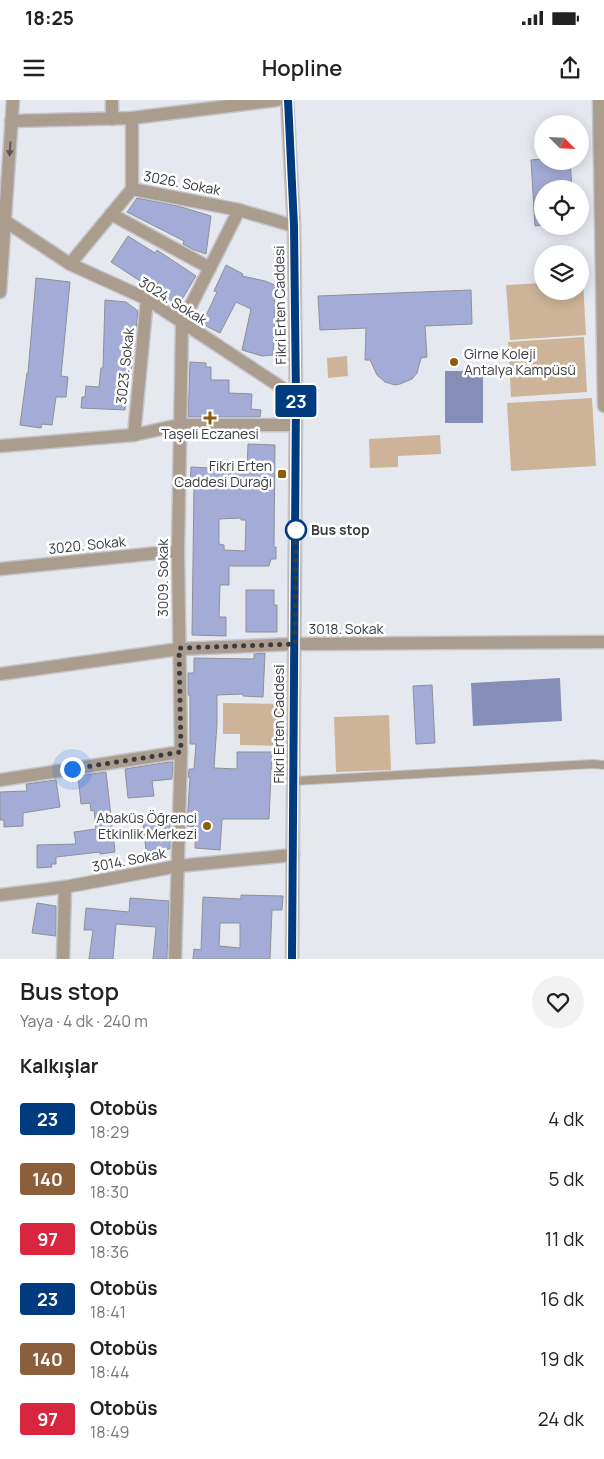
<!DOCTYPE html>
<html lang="tr">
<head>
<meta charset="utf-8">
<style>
	:root { --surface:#fff; --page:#f2f2f2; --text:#222; --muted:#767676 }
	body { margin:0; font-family:Manrope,sans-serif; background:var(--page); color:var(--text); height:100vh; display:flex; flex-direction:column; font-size:19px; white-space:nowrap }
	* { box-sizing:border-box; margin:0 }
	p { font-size:16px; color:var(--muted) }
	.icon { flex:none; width:28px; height:28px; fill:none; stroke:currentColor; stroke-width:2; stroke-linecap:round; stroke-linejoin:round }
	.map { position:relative; height:859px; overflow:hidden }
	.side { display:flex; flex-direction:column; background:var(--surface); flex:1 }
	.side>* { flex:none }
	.badge { padding:0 10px; border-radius:4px; font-size:18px; line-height:32px }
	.needle { width:32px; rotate:114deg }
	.controls { position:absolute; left:534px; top:15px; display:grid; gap:10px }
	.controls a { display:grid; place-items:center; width:55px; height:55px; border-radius:50%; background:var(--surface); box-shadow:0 2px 12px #0003; font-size:25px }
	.you { position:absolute; width:25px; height:25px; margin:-12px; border:4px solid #fff; border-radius:50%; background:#1a73e8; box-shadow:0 0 0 8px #1a73e833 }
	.map>.badge { position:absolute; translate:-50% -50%; box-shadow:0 0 0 2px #fff }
	h2 { padding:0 20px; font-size:19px; line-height:45px }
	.round { display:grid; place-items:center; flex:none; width:52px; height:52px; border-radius:26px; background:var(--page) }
	.headline { display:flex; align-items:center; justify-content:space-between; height:85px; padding:0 20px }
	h1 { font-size:24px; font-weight:600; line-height:38px }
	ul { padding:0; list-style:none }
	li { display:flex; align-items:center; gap:15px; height:60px; padding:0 20px }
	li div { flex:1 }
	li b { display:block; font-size:19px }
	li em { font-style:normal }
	li .badge { min-width:55px; font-weight:700; text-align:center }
	.status { display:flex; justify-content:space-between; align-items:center; height:35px; padding:0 25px; background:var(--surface); direction:ltr }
	.status svg { height:14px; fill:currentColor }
	header { display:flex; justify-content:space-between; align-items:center; height:65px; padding:0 20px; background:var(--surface); font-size:22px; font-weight:600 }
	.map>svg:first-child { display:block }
</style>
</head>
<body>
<div class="status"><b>18:25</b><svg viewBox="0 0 49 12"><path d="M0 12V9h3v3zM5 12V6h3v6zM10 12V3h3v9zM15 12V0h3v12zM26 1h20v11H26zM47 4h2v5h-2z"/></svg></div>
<header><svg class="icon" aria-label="menu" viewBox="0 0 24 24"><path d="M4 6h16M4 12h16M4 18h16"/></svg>Hopline<svg class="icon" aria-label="share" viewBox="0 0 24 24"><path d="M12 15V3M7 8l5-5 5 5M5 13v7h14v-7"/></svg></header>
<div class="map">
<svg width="604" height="859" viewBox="0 0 604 859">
	<rect width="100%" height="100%" fill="#e6e8f0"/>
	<g fill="#cdb498">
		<path d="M580 181H583L586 235 510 240 506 185 542 183V191H580Z"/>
		<path d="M584 237 587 292 511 297 508 242Z"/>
		<path d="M347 256 348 276 328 278 327 258Z"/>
		<path d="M592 298 596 366 511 371 507 303Z"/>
		<path d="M440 335 441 354 398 356V367L370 368 369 339Z"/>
		<path d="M223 603 284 604V646L240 645V634H223Z"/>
		<path d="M389 615 391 670 336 672 334 617Z"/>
	</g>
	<g fill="#858eb7">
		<rect x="445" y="271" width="38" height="52"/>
		<path d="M560 578 562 621 473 626 471 583Z"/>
	</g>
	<g fill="#a2acd6" stroke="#8e9098" fill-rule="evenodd">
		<path d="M542 59V61H570L572 89H542V125L535 126 531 60Z"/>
		<path d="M137 98 178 106 211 116 206 154 192 149 183 144 184 141 127 112Z"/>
		<path d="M128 136 155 153 157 150 196 176 181 201 183 202 179 210 155 195 157 192 111 162Z"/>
		<path d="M226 165 243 174 242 176 265 181 275 185 274 194 275 209 273 255 262 256 242 250 251 209 236 202 220 233 202 224 217 192 214 191Z"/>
		<path d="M36 178 70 182 61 276 68 277 66 297H56L52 325 42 324 41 328 20 325 27 273H28Z"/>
		<path d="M471 190 472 224 425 226 427 257 421 258 417 273 412 279 400 284 395 285 385 282 377 275 370 260H365L366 228 320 230 318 196Z"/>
		<path d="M105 200 126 202 138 211 129 290 127 289 125 310 81 308 82 297H85L86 286 99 287 101 268H103Z"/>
		<path d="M190 262 206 263V267H211V280H229V293L252 294 251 309 261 310 260 317H188Z"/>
		<path d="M248 344 275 345 274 447H276V459H271L269 466H229V485H220L219 517H226V536L192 535 194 387H190L191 367 247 370ZM241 418V420H246L245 451 224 450V445L219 444V419Z"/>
		<path d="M246 490H274V505H277V532H246Z"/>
		<path d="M265 553 263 597 243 596V594L217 595V624L214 668 237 669V652H272L269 719H222L220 750 195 748 196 727 187 726 190 677H188L189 669H194L196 644H190V595H188V573H194V558L254 559V554Z"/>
		<path d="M432 585 435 643 416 644 413 586Z"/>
		<path d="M169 662H173L172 679 152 681 154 696 128 698 125 669Z"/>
		<path d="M106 672 115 752 100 754V752L56 757V764H51L52 767 37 768V745L76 744 74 732 96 729 94 710 91 711 90 703 81 704 78 676Z"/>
		<path d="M56 680 60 707 23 713V726L4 727V720H0V692L27 691 26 684Z"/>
		<path d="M170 718V749L146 751 143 720Z"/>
		<path d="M241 795 283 796 282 810H272L270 859H193L194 849 201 850 203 797 241 799ZM220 823H240V848L219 846Z"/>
		<path d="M130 798 169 801 167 859H153L156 827 116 824 113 859H89L93 830H84L86 808 129 812Z"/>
		<path d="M37 803 56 806V836L32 833Z"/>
	</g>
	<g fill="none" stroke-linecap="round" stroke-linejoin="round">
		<defs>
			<path id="service" d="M294 681 593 664 604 665"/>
			<g id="minor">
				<path d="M132 18V89L239 110 294 126"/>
				<path d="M112 19V0"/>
				<path d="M11 21 132 18 277 0"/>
				<path d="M111 114 210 168"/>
				<path d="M5 121 70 164 147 199 296 297"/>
				<path d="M70 164 132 89"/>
				<path d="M134 335 147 199"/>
				<path d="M0 346 134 335 179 325H296"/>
				<path d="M0 469 178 451"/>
				<path d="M0 574 179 549 295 544"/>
				<path d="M0 680 181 652"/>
				<path d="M0 795 65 787 178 766 293 755"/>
				<path d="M63 859 65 787"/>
				<path d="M175 859 181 652 178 451 182 223 239 110"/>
			</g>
			<g id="tertiary">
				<path d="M287 0 294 126 296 297 292 859"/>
				<path d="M599 0 604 306"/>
				<path d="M0 192 13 0"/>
				<path d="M295 544 604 542"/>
			</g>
		</defs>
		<use href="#service" stroke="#c4c5cc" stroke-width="10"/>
		<use href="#minor" stroke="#c4c5cc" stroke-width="15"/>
		<use href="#tertiary" stroke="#c4c5cc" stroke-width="15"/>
		<use href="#service" stroke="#ab9d8d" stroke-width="8"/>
		<use href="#minor" stroke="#ab9d8d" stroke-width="12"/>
		<use href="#tertiary" stroke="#ab9d8d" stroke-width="12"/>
	</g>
	<defs><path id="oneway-solid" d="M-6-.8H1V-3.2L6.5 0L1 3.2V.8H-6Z" transform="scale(1.25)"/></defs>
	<use fill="#5c5856" href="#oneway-solid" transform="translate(10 49) rotate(94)"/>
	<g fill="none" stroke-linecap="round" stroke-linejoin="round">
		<defs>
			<path id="line" d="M288 0 294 126 296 297 292 859"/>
		</defs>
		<use href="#line" stroke="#fff" stroke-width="11"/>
		<use href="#line" stroke="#003b80" stroke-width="8"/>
		<path stroke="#3a3b3e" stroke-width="5" stroke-dasharray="0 9" d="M72 669 181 652 179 548 295 544 296 430"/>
	</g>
	<g fill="#8f5c0a" stroke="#fff" stroke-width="2">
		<circle cx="454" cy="262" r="5"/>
		<path d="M207.5 310.5h5v5h5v5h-5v5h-5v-5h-5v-5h5z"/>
		<rect x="277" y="369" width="10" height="10" rx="2.5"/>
		<circle cx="207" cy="726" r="5"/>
	</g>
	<circle fill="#fff" stroke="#003b80" stroke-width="2.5" cx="296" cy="430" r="10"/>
	<g text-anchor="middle" stroke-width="5" stroke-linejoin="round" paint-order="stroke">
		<g font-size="14" fill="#3a3b3e" stroke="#fff">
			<text transform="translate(182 83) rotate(11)" y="5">3026. Sokak</text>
			<text transform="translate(173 201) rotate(32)" y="5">3024. Sokak</text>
			<text transform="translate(280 205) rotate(-91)" y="5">Fikri Erten Caddesi</text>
			<text transform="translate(125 266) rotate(-84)" y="5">3023. Sokak</text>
			<text transform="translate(87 445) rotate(-6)" y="5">3020. Sokak</text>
			<text transform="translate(163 478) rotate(-90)" y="5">3009. Sokak</text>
			<text x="346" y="534">3018. Sokak</text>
			<text transform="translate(279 624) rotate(-90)" y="5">Fikri Erten Caddesi</text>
			<text transform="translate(129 760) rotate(-11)" y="5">3014. Sokak</text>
		</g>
		<g font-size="14" fill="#3a3b3e" stroke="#fff" text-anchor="end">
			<text x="464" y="259" text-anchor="start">Girne Koleji<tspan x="464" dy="16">Antalya Kampüsü</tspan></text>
			<text x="210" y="339" text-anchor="middle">Taşeli Eczanesi</text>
			<text x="272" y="371">Fikri Erten<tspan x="272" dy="16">Caddesi Durağı</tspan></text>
			<text x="197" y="723">Abaküs Öğrenci<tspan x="197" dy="16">Etkinlik Merkezi</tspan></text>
		</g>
		<g font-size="14" font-weight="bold" fill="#3a3b3e" stroke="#fff" text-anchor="start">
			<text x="311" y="435">Bus stop</text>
		</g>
	</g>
</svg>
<div class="controls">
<a><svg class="needle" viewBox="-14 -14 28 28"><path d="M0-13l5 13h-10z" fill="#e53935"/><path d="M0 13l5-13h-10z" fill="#767676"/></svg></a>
<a><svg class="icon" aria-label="locate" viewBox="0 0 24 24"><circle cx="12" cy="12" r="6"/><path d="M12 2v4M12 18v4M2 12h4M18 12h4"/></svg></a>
<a><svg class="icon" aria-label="layers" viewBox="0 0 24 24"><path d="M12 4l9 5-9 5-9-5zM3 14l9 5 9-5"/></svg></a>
</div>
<div class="you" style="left:72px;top:669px"></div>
<b class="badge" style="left:296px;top:301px;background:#003b80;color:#fff">23</b>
</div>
<section class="side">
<div class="headline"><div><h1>Bus stop</h1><p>Yaya · 4 dk · 240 m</p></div><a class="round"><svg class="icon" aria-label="heart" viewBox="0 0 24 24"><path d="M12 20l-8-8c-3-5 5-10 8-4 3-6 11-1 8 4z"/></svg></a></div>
<h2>Kalkışlar</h2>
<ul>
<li><span class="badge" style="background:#003b80;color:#fff">23</span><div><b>Otobüs</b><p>18:29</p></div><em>4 dk</em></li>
<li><span class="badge" style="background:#8b5e3c;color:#fff">140</span><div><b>Otobüs</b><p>18:30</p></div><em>5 dk</em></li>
<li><span class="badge" style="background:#d7263d;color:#fff">97</span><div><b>Otobüs</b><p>18:36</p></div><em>11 dk</em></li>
<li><span class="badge" style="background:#003b80;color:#fff">23</span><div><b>Otobüs</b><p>18:41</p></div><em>16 dk</em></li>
<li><span class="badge" style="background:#8b5e3c;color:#fff">140</span><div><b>Otobüs</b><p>18:44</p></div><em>19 dk</em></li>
<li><span class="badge" style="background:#d7263d;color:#fff">97</span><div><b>Otobüs</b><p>18:49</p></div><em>24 dk</em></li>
</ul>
</section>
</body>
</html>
